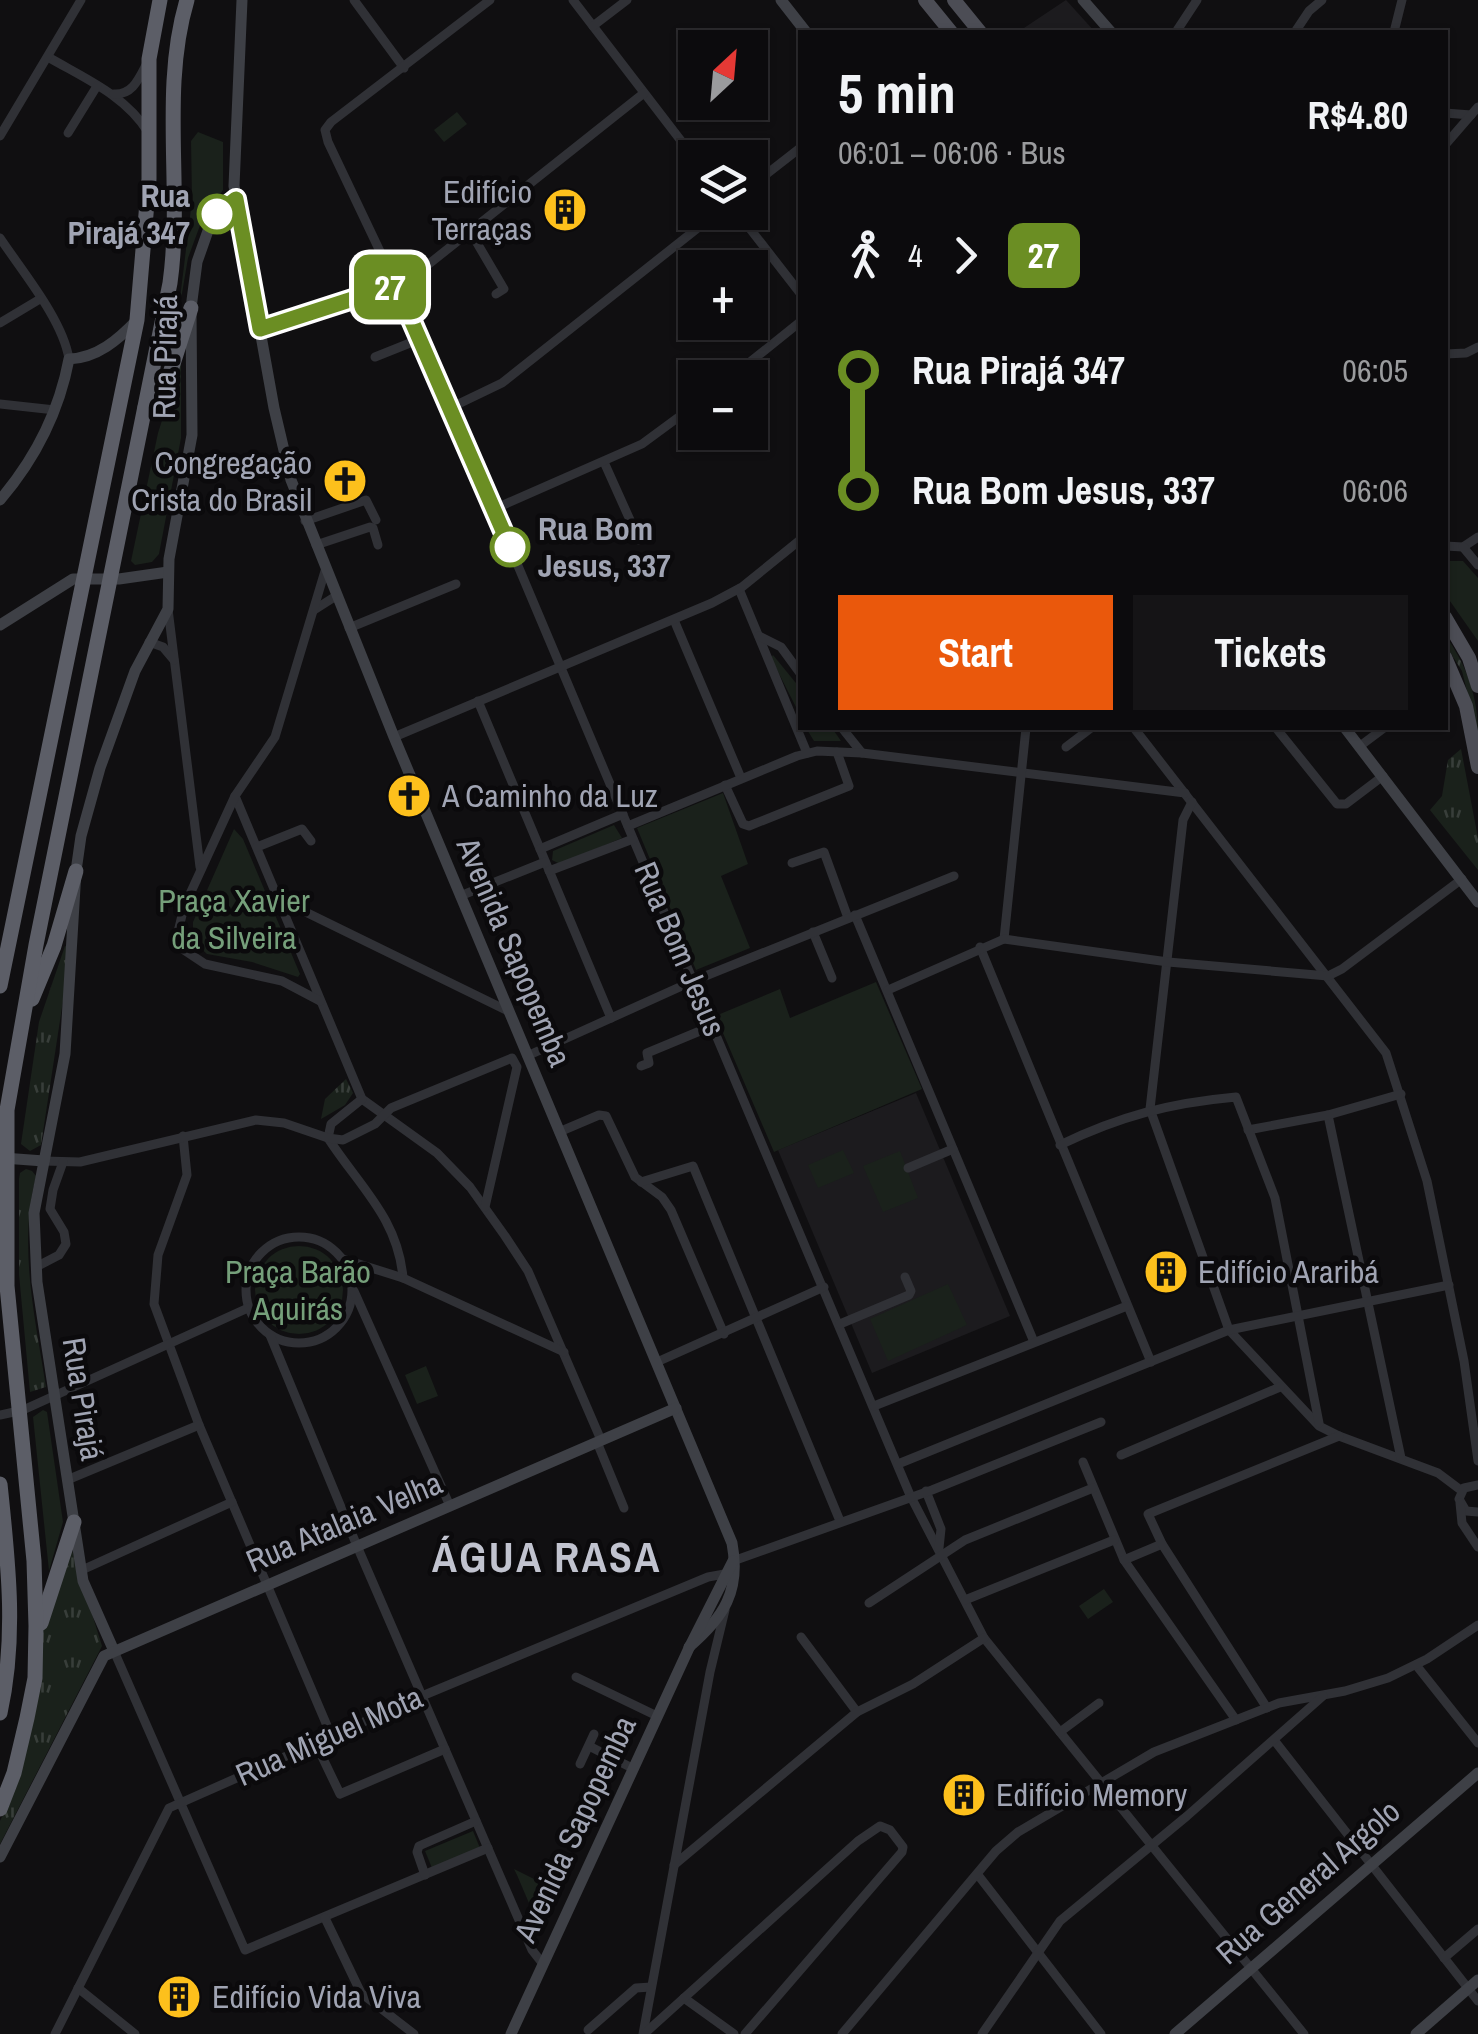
<!DOCTYPE html>
<html lang="en">
<head>
<meta charset="utf-8">
<style>
	:root { --surface:#0c0b0d; --page:#151416; --text:#f1f3f6; --muted:#9a9b9d; --line:#2c2b2e; --accent:#ea580c }
	body { margin:0; font-family:"Archivo Narrow",sans-serif; background:var(--page); color:var(--text); height:100vh; display:flex; flex-direction:column; font-size:38px; white-space:nowrap }
	* { box-sizing:border-box; margin:0 }
	p { font-size:32px; color:var(--muted) }
	.icon { flex:none; width:55px; height:55px; fill:none; stroke:currentColor; stroke-width:2; stroke-linecap:round; stroke-linejoin:round }
	.map { position:relative; flex:1; overflow:hidden }
	.panel { position:absolute; left:798px; top:30px; width:650px; height:700px; display:flex; flex-direction:column; background:var(--surface); border-radius:0px; box-shadow:0 2px 8px #0004,0 0 0 2px var(--line) }
	.panel>* { flex:none }
	.badge { padding:0 20px; border-radius:15px; font-size:35px; line-height:65px }
	.needle { width:65px; rotate:26deg }
	.buttons { position:absolute; left:678px; top:30px; display:grid; gap:20px }
	.buttons a { display:grid; place-items:center; width:90px; height:90px; border-radius:0px; background:var(--surface); box-shadow:0 2px 8px #0004,0 0 0 2px var(--line); font-size:50px }
	.map>.badge { position:absolute; translate:-50% -50%; box-shadow:0 0 0 5px #fff }
	.legs { display:flex; align-items:center; gap:15px; height:110px; padding:0 40px; font-size:32px }
	.legs p { margin-inline-start:auto }
	.head { display:flex; align-items:center; justify-content:space-between; height:170px; padding:0 40px }
	h1 { font-size:55px; font-weight:700; line-height:75px }
	.button { display:flex; gap:20px; margin-top:auto; padding:20px 40px }
	.button a { flex:1; height:115px; border-radius:0px; background:var(--accent); color:#fff; font-size:40px; font-weight:700; line-height:115px; text-align:center }
	.button a+a { background:var(--page); color:var(--text) }
	ul { padding:0 40px; list-style:none }
	li { display:flex; align-items:center; gap:35px; height:120px; font-size:38px }
	li i { display:grid; place-items:center; width:15px; height:100%; margin:0 12px; background:currentColor }
	li i::after { content:''; width:25px; height:25px; margin:-12px; border:8px solid; border-radius:50%; background:var(--surface) }
	li p { margin-inline-start:auto }
	li:first-child i { background:linear-gradient(#0000 50%,currentColor 0) }
	li:last-child i { background:linear-gradient(currentColor 50%,#0000 0) }
	.map>svg:first-child { display:block }
</style>
</head>
<body>
<div class="map">
<svg width="1478" height="2034" viewBox="0 0 1478 2034">
	<defs>
		<pattern id="grass-tufts" width="24" height="20" patternUnits="userSpaceOnUse" patternTransform="scale(2.5)"><rect width="24" height="20" fill="#1a211b"/><path d="M3 7l-1-3M5 7V3M7 7l1-3M15 17l-1-3M17 17v-4M19 17l1-3" fill="none" stroke="#383e3a"/></pattern>
	</defs>
	<rect width="100%" height="100%" fill="#100f11"/>
	<g fill="#1c1b1e">
		<path d="M1066 0 1095 32H1018Z"/>
		<path d="M916 1093 1010 1316 872 1373 778 1150Z"/>
	</g>
	<g fill="url(#grass-tufts)">
		<path d="M1445 635C1467 666 1478 696 1478 735L1462 671 1445 644Z"/>
		<path d="M1461 749 1478 838V870L1430 810 1442 796 1448 760Z"/>
		<path d="M65 946 71 948 41 1145 30 1151 21 1144 39 1022Z"/>
		<path d="M346 1079 353 1093 345 1105 321 1119 325 1099Z"/>
		<path d="M26 1169 32 1171 36 1176C18 1247 35 1317 46 1387L30 1392 19 1274V1179L20 1173Z"/>
		<path d="M72 1550 102 1646 0 1844V1821L10 1800 42 1630Z"/>
	</g>
	<g fill="#1a211b">
		<path d="M457 112 467 124 444 142 434 130Z"/>
		<path d="M198 132 223 142V190L202 220 188 258 177 323 192 200 191 141Z"/>
		<path d="M181 361V438L159 554 152 562 135 565 131 561 158 433Z"/>
		<path d="M1445 561H1463L1478 578V641L1445 594Z"/>
		<path d="M773 655 800 688V715L771 658Z"/>
		<path d="M806 728H832L841 741H814Z"/>
		<path d="M723 793 748 864 721 876 750 948 696 970 637 828Z"/>
		<path d="M614 825 622 838 560 864 552 860 553 851Z"/>
		<path d="M234 829 243 839 300 974 298 977 252 962 207 954 193 941V922Z"/>
		<path d="M876 982 922 1089 774 1152 717 1019 721 1017 720 1014 780 989 790 1018Z"/>
		<path d="M843 1150 854 1173 818 1188 808 1165Z"/>
		<path d="M900 1151 918 1198 883 1212 863 1166Z"/>
		<circle cx="299" cy="1290" r="44"/>
		<path d="M948 1284 967 1325 888 1361 870 1319Z"/>
		<path d="M426 1366 438 1396 417 1404 405 1375Z"/>
		<path d="M43 1410 47 1412 63 1522 49 1571 33 1417Z"/>
		<path d="M1104 1589 1113 1602 1088 1619 1079 1606Z"/>
		<path d="M473 1831 480 1848 432 1868 425 1851Z"/>
		<path d="M514 1869 558 1891 540 1929 517 1875Z"/>
	</g>
	<g fill="none" stroke-linecap="round" stroke-linejoin="round">
		<g stroke="#303136" stroke-width="9">
			<path d="M354 0 404 68"/>
			<path d="M490 0 331 122 325 130 328 142 396 285 494 509 910 1495 984 1638 1304 2034"/>
			<path d="M573 0 695 159"/>
			<path d="M593 26 627 0"/>
			<path d="M1176 32 1197 0"/>
			<path d="M1295 32 1309 11 1322 0"/>
			<path d="M1394 32 1402 0"/>
			<path d="M48 57C84 78 125 95 148 132"/>
			<path d="M114 94C133 95 139 78 147 63"/>
			<path d="M1445 113 1471 115"/>
			<path d="M68 133 97 86"/>
			<path d="M0 136 81 0"/>
			<path d="M1445 145 1478 107"/>
			<path d="M750 187 800 148"/>
			<path d="M737 212 800 293"/>
			<path d="M470 231 504 289 496 294"/>
			<path d="M0 238C22 271 63 320 69 359"/>
			<path d="M0 323 40 299"/>
			<path d="M260 329 396 285 415 275 644 93"/>
			<path d="M1445 354 1466 353 1478 347"/>
			<path d="M375 357 420 339"/>
			<path d="M730 378 800 322"/>
			<path d="M0 404 55 410"/>
			<path d="M450 408 502 383 718 212"/>
			<path d="M604 462 639 540"/>
			<path d="M494 509 642 444 695 405"/>
			<path d="M305 521 366 500 376 520"/>
			<path d="M316 545 370 527 373 528 378 545"/>
			<path d="M1445 546 1463 547 1478 537"/>
			<path d="M1463 547 1478 565"/>
			<path d="M739 589 807 753"/>
			<path d="M168 609 200 867"/>
			<path d="M314 610 336 596"/>
			<path d="M674 620 741 778"/>
			<path d="M349 628 456 584"/>
			<path d="M759 636 781 647 800 673"/>
			<path d="M149 642 163 647 174 660"/>
			<path d="M478 701 611 1018"/>
			<path d="M842 728 862 753"/>
			<path d="M1134 728 1386 1053 1427 1181 1464 1361 1478 1461"/>
			<path d="M1276 728 1337 804H1346L1383 776"/>
			<path d="M394 737 712 603 742 587 800 540"/>
			<path d="M1360 746 1384 728"/>
			<path d="M1066 747 1091 728"/>
			<path d="M725 785 743 824 749 826 849 786 837 752"/>
			<path d="M235 796 362 1099 437 1153 470 1187 505 1236 528 1271 601 1440"/>
			<path d="M1192 802 1183 820 1150 1109 1229 1330 1319 1426 1339 1436 1438 1473 1462 1491"/>
			<path d="M628 826 797 756 817 751 862 753 1185 793"/>
			<path d="M257 847 302 829 311 841"/>
			<path d="M540 849 623 814"/>
			<path d="M792 863 824 852 848 918"/>
			<path d="M549 871 633 839"/>
			<path d="M460 896 545 862"/>
			<path d="M281 900 508 1011"/>
			<path d="M855 915 1034 1342"/>
			<path d="M813 932 832 978"/>
			<path d="M1004 939 1026 728"/>
			<path d="M980 947 1151 1362"/>
			<path d="M888 990 1004 939 1168 962 1328 976 1342 969 1462 879"/>
			<path d="M320 1001 282 981 205 964 181 948 177 936 184 907 235 796 275 737 325 571"/>
			<path d="M527 1056 693 981 954 876"/>
			<path d="M641 1066 649 1063 647 1053 712 1026"/>
			<path d="M1328 1115 1401 1458"/>
			<path d="M1248 1130 1328 1115 1401 1094"/>
			<path d="M559 1132 599 1115 606 1116 635 1177 662 1197 671 1210 724 1334"/>
			<path d="M183 1136 187 1175 158 1255 154 1304 199 1425 331 1735"/>
			<path d="M328 1138C359 1186 398 1218 403 1278"/>
			<path d="M328 1138 331 1124 362 1099"/>
			<path d="M1060 1145C1120 1116 1170 1103 1236 1097L1275 1198 1319 1423"/>
			<path d="M44 1161 80 1162 256 1120 284 1123 328 1138 343 1140 375 1124 391 1108 512 1058 517 1067 485 1207"/>
			<path d="M908 1168 953 1149"/>
			<path d="M641 1182 693 1166 840 1521"/>
			<circle cx="299" cy="1290" r="53"/>
			<path d="M343 1259 403 1278 564 1352"/>
			<path d="M36 1267 59 1255 66 1244 64 1232 50 1209 53 1190 63 1162"/>
			<path d="M354 1291 450 1506"/>
			<path d="M840 1324 909 1295 911 1291 905 1277"/>
			<path d="M270 1335 357 1546 532 1950 543 1964"/>
			<path d="M657 1362 824 1287"/>
			<path d="M874 1406 1127 1306"/>
			<path d="M0 1415 23 1410 248 1308"/>
			<path d="M597 1442 624 1508"/>
			<path d="M1121 1455 1280 1387"/>
			<path d="M1083 1462 1124 1560 1236 1720"/>
			<path d="M898 1464 1229 1330 1449 1285"/>
			<path d="M67 1480 199 1425"/>
			<path d="M1478 1485 1464 1488 1459 1499 1466 1511 1478 1512"/>
			<path d="M926 1491 941 1529 939 1548"/>
			<path d="M1460 1503 1462 1523 1478 1547"/>
			<path d="M1124 1560 1162 1544"/>
			<path d="M733 1561 932 1490 1101 1422"/>
			<path d="M82 1570 232 1502"/>
			<path d="M965 1600 1114 1540"/>
			<path d="M869 1603 965 1540 1093 1488"/>
			<path d="M801 1637 857 1712"/>
			<path d="M114 1651 245 1950 488 1848"/>
			<path d="M1416 1665 1478 1743"/>
			<path d="M576 1677 657 1716"/>
			<path d="M1267 1708 1162 1544 1148 1514 1339 1436"/>
			<path d="M1060 1732 1099 1703"/>
			<path d="M1274 1740 1478 2001"/>
			<path d="M315 1742 340 1794 445 1749"/>
			<path d="M589 1746 634 1769"/>
			<path d="M580 1764 594 1734"/>
			<path d="M674 1865 857 1712 913 1684 984 1638"/>
			<path d="M425 1875 417 1852 419 1846 476 1821"/>
			<path d="M978 1875 1101 2034"/>
			<path d="M325 1918 361 1993 414 2034"/>
			<path d="M1444 1958 1478 1929"/>
			<path d="M78 1988 135 2034"/>
			<path d="M684 1998 734 2034"/>
			<path d="M588 2030 636 1988 651 1987"/>
			<path d="M55 2034 169 1808 422 1696 708 1577 730 1573"/>
			<path d="M643 2034 710 1672 725 1610"/>
			<path d="M644 2034 858 1841 880 1826 890 1830 903 1847 902 1852 745 2034"/>
			<path d="M842 2034 996 1851 1018 1832 1154 1752 1279 1703 1345 1691 1388 1678 1427 1659 1478 1625"/>
			<path d="M982 2034 1060 1921 1187 1816 1323 1696"/>
		</g>
		<g stroke="#3e4046" stroke-width="11">
			<path d="M242 0 234 186 274 408 291 480 394 737 732 1543C741 1591 724 1617 689 1647"/>
			<path d="M781 0 806 32"/>
			<path d="M1083 0 1111 32"/>
			<path d="M0 500C35 459 59 412 69 359 97 358 118 340 137 320"/>
			<path d="M0 625 73 579H119L168 572"/>
			<path d="M1345 728 1478 902"/>
			<path d="M3 1158 44 1161"/>
			<path d="M114 1651 83 1581 37 1282 34 1213 65 1054 76 871 81 836 100 768 135 671 168 609 169 559 192 435 191 308 197 262 210 225 217 213 236 199"/>
			<path d="M0 1857 104 1656 676 1408"/>
			<path d="M511 2034 689 1648 733 1561"/>
			<path d="M1175 2034 1478 1773"/>
			<path d="M1416 2034 1478 1980"/>
		</g>
		<g stroke="#4c4d55" stroke-width="14">
			<path d="M925 0 951 32"/>
			<path d="M954 0 980 32"/>
			<path d="M1445 617 1469 658 1478 686"/>
			<path d="M1445 657 1466 706 1478 767"/>
		</g>
		<g stroke="#5c5e67" stroke-width="15">
			<path d="M145 408 164 392 191 308"/>
			<path d="M0 986 137 320 149 179V59L160 0"/>
			<path d="M32 999 54 946 76 871"/>
			<path d="M0 1484C8 1561 17 1637 0 1713"/>
			<path d="M41 1623 74 1522"/>
			<path d="M0 1809 14 1773 27 1718 35 1678 36 1626 34 1561 7 1286V1110L36 945 170 283C183 190 160 90 187 0"/>
		</g>
	</g>
	<g fill="none" stroke-linecap="round" stroke-linejoin="round">
		<defs>
			<path id="line-1" d="M217 214 236 199 260 329 396 285 510 547"/>
		</defs>
		<use href="#line-1" stroke="#fff" stroke-width="22"/>
		<use href="#line-1" stroke="#6b8e23" stroke-width="15"/>
	</g>
	<defs>
		<symbol id="building-disc" viewBox="-11 -11 22 22"><circle r="9.5" fill="#fdc01c" stroke="#0b0a0c"/><path d="M-4-6H4V6H1V3H-1V6H-4ZM-2.5-4.3h1.7v1.8h-1.7ZM.8-4.3h1.7v1.8H.8ZM-2.5-1h1.7V.8h-1.7ZM.8-1h1.7V.8H.8Z" fill="#111"/></symbol>
		<symbol id="church-disc" viewBox="-11 -11 22 22"><circle r="9.5" fill="#fdc01c" stroke="#0b0a0c"/><path d="M-1.2-6h2.4v3.5h3.3v2.4h-3.3V6h-2.4V-.1h-3.3v-2.4h3.3Z" fill="#111"/></symbol>
	</defs>
	<g fill-rule="evenodd">
		<use href="#building-disc" x="540" y="185" width="50" height="50"/>
		<use href="#church-disc" x="320" y="456" width="50" height="50"/>
		<use href="#church-disc" x="384" y="771" width="50" height="50"/>
		<use href="#building-disc" x="1141" y="1247" width="50" height="50"/>
		<use href="#building-disc" x="939" y="1770" width="50" height="50"/>
		<use href="#building-disc" x="154" y="1972" width="50" height="50"/>
	</g>
	<g fill="#fff" stroke="#6b8e23" stroke-width="5">
		<circle cx="217" cy="214" r="18"/>
		<circle cx="510" cy="547" r="18"/>
	</g>
	<g text-anchor="middle" stroke-width="9" stroke-linejoin="round" paint-order="stroke">
		<g font-size="32" fill="#a0a4b3" stroke="#0b0a0c" text-anchor="start">
			<text x="532" y="203" text-anchor="end">Edifício<tspan x="532" dy="37">Terraças</tspan></text>
			<text x="312" y="474" text-anchor="end">Congregação<tspan x="312" dy="37">Crista do Brasil</tspan></text>
			<text x="442" y="807">A Caminho da Luz</text>
			<text x="1198" y="1283">Edifício Araribá</text>
			<text x="996" y="1806">Edifício Memory</text>
			<text x="212" y="2008">Edifício Vida Viva</text>
		</g>
		<g font-size="32" font-weight="bold" fill="#a0a4b3" stroke="#0b0a0c" text-anchor="end">
			<text x="190" y="207">Rua<tspan x="190" dy="37">Pirajá 347</tspan></text>
			<text x="538" y="540" text-anchor="start">Rua Bom<tspan x="538" dy="37">Jesus, 337</tspan></text>
		</g>
		<g font-size="32" fill="#a0a4b3" stroke="#0b0a0c">
			<text transform="translate(165 357) rotate(-89)" y="11">Rua Pirajá</text>
			<text transform="translate(680 949) rotate(67)" y="11">Rua Bom Jesus</text>
			<text transform="translate(514 952) rotate(67)" y="11">Avenida Sapopemba</text>
			<text transform="translate(83 1399) rotate(81)" y="11">Rua Pirajá</text>
			<text transform="translate(344 1522) rotate(-23)" y="11">Rua Atalaia Velha</text>
			<text transform="translate(329 1736) rotate(-24)" y="11">Rua Miguel Mota</text>
			<text transform="translate(575 1829) rotate(-65)" y="11">Avenida Sapopemba</text>
			<text transform="translate(1308 1882) rotate(-41)" y="11">Rua General Argolo</text>
		</g>
		<g font-size="32" fill="#759f7a" stroke="#0b0a0c">
			<text x="234" y="912">Praça Xavier<tspan x="234" dy="37">da Silveira</tspan></text>
			<text x="298" y="1283">Praça Barão<tspan x="298" dy="37">Aquirás</tspan></text>
		</g>
		<g font-size="42" font-weight="bold" letter-spacing="2.5" fill="#c1c3cf" stroke="#0b0a0c">
			<text x="547" y="1572">ÁGUA RASA</text>
		</g>
	</g>
</svg>
<div class="buttons">
<a><svg class="needle" viewBox="-14 -14 28 28"><path d="M0-13l5 13h-10z" fill="#e53935"/><path d="M0 13l5-13h-10z" fill="#9a9b9d"/></svg></a>
<a><svg class="icon" aria-label="layers" viewBox="0 0 24 24"><path d="M12 4l9 5-9 5-9-5zM3 14l9 5 9-5"/></svg></a>
<a>+</a>
<a>−</a>
</div>
<b class="badge" style="left:390px;top:287px;background:#6b8e23;color:#fff">27</b>
<section class="panel">
<div class="head"><div><h1>5 min</h1><p>06:01 – 06:06 · Bus</p></div><b>R$4.80</b></div>
<div class="legs"><svg class="icon" aria-label="walk" viewBox="0 0 24 24"><circle cx="13" cy="4" r="2"/><path d="M13 8l-2 6 4 7M11 14l-3 7M7 12l3-4h3l4 4"/></svg>4<svg class="icon" aria-label="forward" viewBox="0 0 24 24"><path d="M9 5l7 7-7 7"/></svg><b class="badge" style="background:#6b8e23;color:#fff">27</b></div>
<ul>
<li><i style="color:#6b8e23"></i><b>Rua Pirajá 347</b><p>06:05</p></li>
<li><i style="color:#6b8e23"></i><b>Rua Bom Jesus, 337</b><p>06:06</p></li>
</ul>
<div class="button"><a>Start</a><a>Tickets</a></div>
</section>
</div>
</body>
</html>
